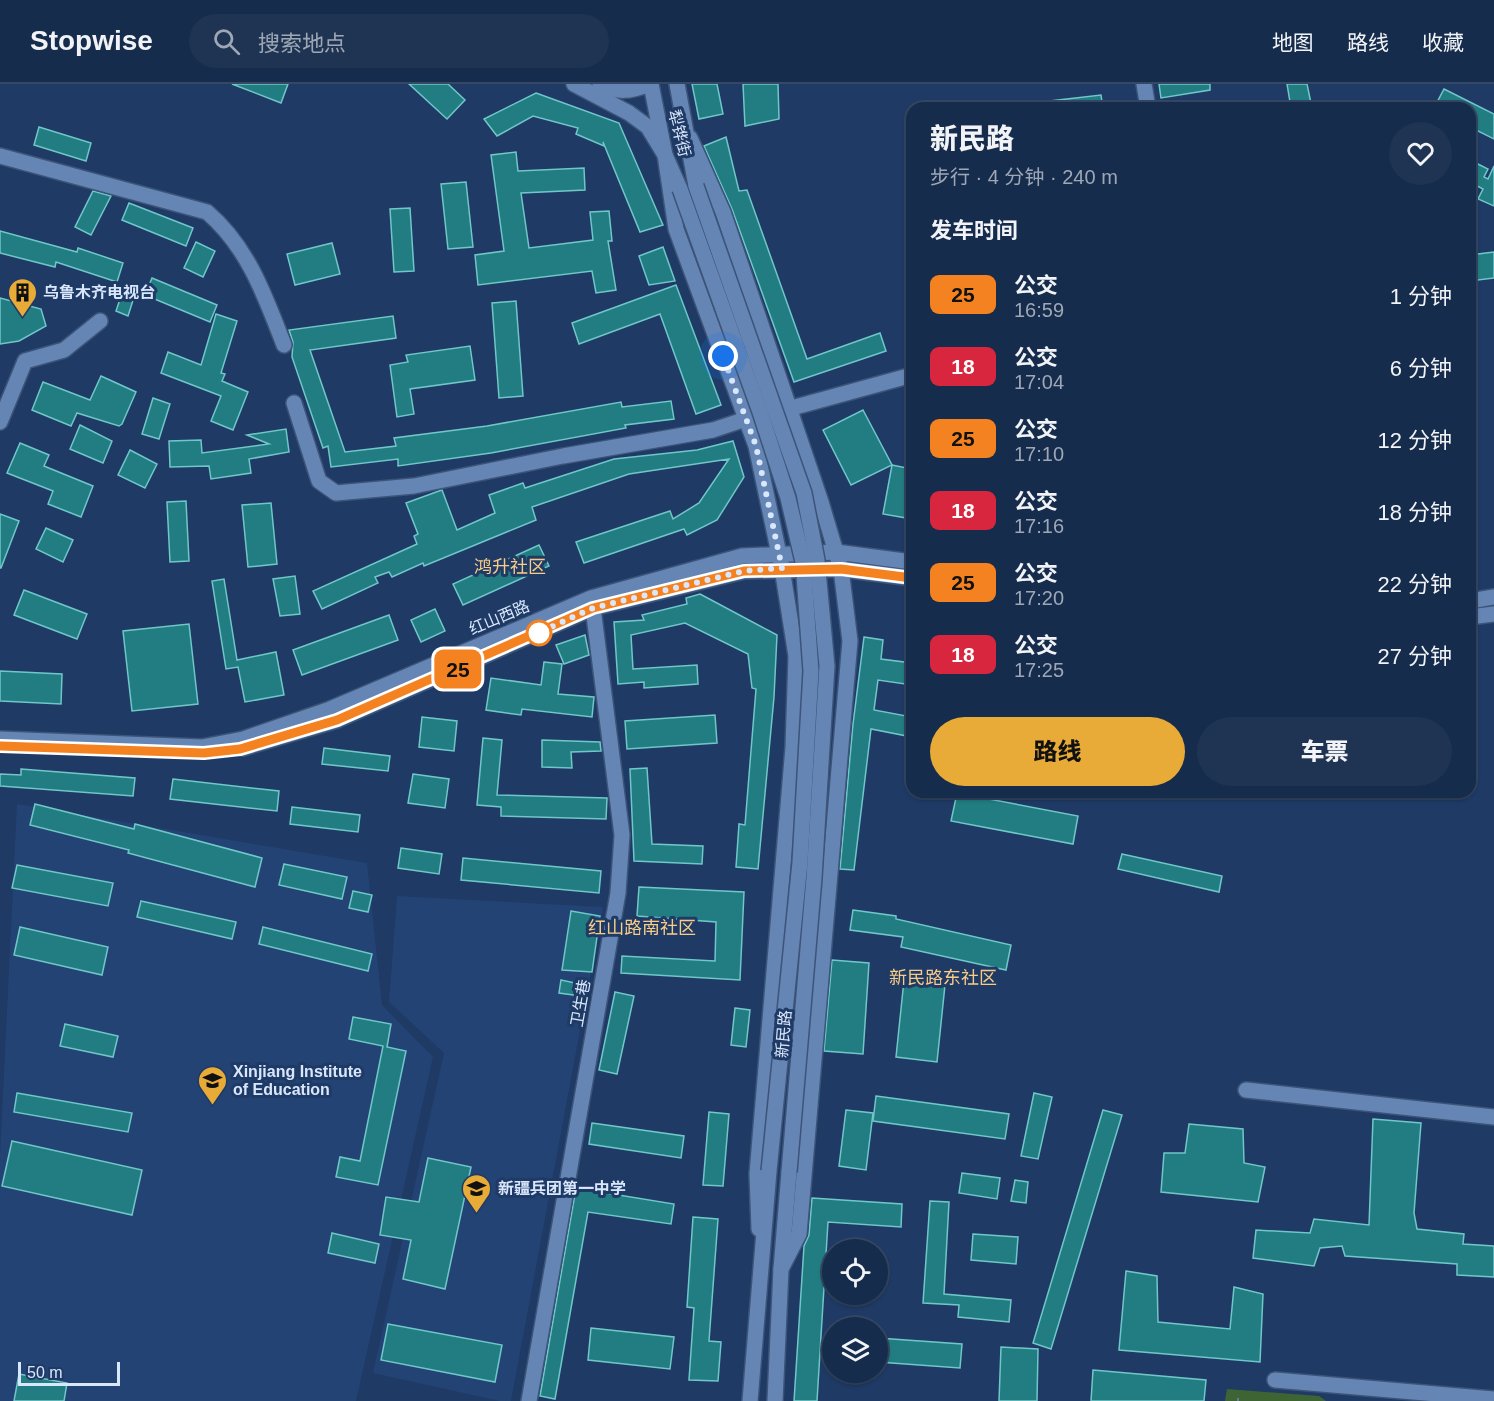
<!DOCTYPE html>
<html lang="zh">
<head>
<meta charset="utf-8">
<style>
	:root { --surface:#162c4c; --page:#1f3453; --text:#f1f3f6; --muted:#9ea7b5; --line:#354864; --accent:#e8ab37 }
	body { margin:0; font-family:Arial,"Noto Sans SC",sans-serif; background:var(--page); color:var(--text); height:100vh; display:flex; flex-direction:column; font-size:22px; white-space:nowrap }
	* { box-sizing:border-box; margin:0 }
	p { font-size:20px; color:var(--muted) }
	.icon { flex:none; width:33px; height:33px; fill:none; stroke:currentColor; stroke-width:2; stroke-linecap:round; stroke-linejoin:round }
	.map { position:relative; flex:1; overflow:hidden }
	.details { position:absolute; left:906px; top:18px; width:570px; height:696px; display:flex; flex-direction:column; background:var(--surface); border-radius:18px; box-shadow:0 2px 4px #0004,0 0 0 2px var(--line) }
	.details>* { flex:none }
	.badge { padding:0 12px; border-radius:9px; font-size:21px; line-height:39px }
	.tools { position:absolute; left:822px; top:1155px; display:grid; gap:12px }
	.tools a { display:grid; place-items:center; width:66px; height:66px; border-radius:50%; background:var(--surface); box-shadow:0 2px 4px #0004,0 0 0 2px var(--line); font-size:30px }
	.scale { position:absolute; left:18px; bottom:15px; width:102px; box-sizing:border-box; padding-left:6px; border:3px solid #d9e7fd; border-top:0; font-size:16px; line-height:21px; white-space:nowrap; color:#d9e7fd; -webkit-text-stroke:4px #1e3a65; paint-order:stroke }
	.you { position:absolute; width:30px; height:30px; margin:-15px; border:4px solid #fff; border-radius:50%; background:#1a73e8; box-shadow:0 0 0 9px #1a73e833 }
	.map>.badge { position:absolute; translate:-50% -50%; box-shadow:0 0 0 3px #fff }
	h2 { padding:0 24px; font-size:22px; line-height:54px }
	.round { display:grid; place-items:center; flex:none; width:63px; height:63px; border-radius:32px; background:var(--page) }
	.head { display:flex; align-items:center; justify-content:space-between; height:102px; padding:0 24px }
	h1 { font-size:28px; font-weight:800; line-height:45px }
	.action { display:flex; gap:12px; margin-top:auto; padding:12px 24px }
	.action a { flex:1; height:69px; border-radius:36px; background:var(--accent); color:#111; font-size:24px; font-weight:800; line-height:69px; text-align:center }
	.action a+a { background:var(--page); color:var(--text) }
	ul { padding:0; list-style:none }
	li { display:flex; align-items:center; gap:18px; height:72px; padding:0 24px }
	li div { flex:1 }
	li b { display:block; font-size:22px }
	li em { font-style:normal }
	li .badge { min-width:66px; font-weight:700; text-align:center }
	header { display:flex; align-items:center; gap:36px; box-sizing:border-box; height:84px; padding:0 30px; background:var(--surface); border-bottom:2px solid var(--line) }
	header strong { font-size:28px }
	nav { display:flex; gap:33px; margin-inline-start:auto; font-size:21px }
	.search { width:420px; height:54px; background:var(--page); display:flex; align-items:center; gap:15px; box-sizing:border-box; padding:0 21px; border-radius:33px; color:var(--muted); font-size:22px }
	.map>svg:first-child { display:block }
</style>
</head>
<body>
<header>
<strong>Stopwise</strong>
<div class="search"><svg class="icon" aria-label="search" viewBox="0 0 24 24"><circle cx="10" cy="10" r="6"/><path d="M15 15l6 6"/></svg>搜索地点</div>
<nav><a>地图</a><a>路线</a><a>收藏</a></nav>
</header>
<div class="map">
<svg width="1494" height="1317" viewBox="0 0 1494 1317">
	<rect width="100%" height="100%" fill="#1e3a65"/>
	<g fill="#234375">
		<path d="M17 720 367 779 382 921 433 973 356 1317H0V1072Z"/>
		<path d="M397 812 603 823 511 1317H500L373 1289 444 969 389 918Z"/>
	</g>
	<path fill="#3f6434" d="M1227 1305 1319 1312 1326 1317H1225Z"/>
	<g fill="#217d81" stroke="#71c6c9" stroke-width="1.5">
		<path d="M232 0H288L281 19Z"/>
		<path d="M409 0H448L465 16 447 35Z"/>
		<path d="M692 0H717L723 30 699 35Z"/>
		<path d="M743 0H778L779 35 745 42Z"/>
		<path d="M1159 0H1210V6L1161 14Z"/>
		<path d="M1287 0H1307L1312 24H1291Z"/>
		<path d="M1444 5 1494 30V55L1470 43V24H1434Z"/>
		<path d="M536 9 619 39 663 141 640 148 603 58 604 62 576 50 578 44 533 32 497 52 484 35Z"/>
		<path d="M1101 11 1103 24H1051L1050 17Z"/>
		<path d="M39 43 91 59 86 77 34 61Z"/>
		<path d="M726 53 739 107 747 106 807 275 880 249 886 267 794 298 732 125 704 62Z"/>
		<path d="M516 68 518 87 584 84 585 106 521 109 529 164 593 156 590 128 609 127 612 157H608L616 206 596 209 592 187 478 201 475 171 504 167 491 71Z"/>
		<path d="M1470 76 1488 85 1484 93 1488 95 1494 82V122L1478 115 1483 105 1470 98Z"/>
		<path d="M466 98 473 163 448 165 441 100Z"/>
		<path d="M93 107 111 112 91 151 75 143Z"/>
		<path d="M129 119 193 144 186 162 122 136Z"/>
		<path d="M410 124 414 187 394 188 390 125Z"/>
		<path d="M0 147 77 168 78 164 123 179 117 198 56 178 55 183 0 169Z"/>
		<path d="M196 158 215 167 203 193 184 184Z"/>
		<path d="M332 159 340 190 295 201 287 170Z"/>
		<path d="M663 163 675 197 649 201 639 172Z"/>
		<path d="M1494 168V194L1470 197V171Z"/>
		<path d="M152 194 217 221 210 238 145 211Z"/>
		<path d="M125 200 137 204 128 232 116 227Z"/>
		<path d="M676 201 721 321 696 330 660 230 579 260 572 239Z"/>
		<path d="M0 214 41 225 46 242 19 257 0 260Z"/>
		<path d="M516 217 523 312 499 314 492 219Z"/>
		<path d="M216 230 237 237 221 289 225 290 222 297 248 308 233 346 211 337 221 312 161 289 168 268 201 281Z"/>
		<path d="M393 232 396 254 310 266 345 368 396 362 394 354 487 342 621 318 622 323 671 317 674 335 625 341 626 344 491 369 398 382V375L331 383 328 362 323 364 292 273 293 258 289 246Z"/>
		<path d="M470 262 475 296 410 305 414 330 397 333 390 281 408 278 406 271Z"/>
		<path d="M101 292 136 308 122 340 119 342 77 329 71 342 32 326 43 298 90 316Z"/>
		<path d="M153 314 170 320 159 355 142 350Z"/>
		<path d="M863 326 892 381 851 401 823 346Z"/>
		<path d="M80 341 112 357 103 379 70 365Z"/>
		<path d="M286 345 289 368 249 375 251 389 211 395 209 382 170 383 169 357 201 356 202 369 269 360 247 351Z"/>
		<path d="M733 357 744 393 717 436 687 451 684 445 584 479 576 458 670 427 673 435 699 419 729 375 629 390 532 423 536 436 424 482 423 479 392 493 389 488 375 493 378 499 322 525 313 507 417 460 414 452 418 450 406 419 439 407 442 406 457 446 495 429 489 411 523 399 525 404 614 375 697 366Z"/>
		<path d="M20 359 49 371 44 382 93 402 81 433 48 420 53 407 7 389Z"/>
		<path d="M130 366 157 380 145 404 118 391Z"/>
		<path d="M892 381 912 385V435L883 430Z"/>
		<path d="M186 417 189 477 170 478 167 418Z"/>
		<path d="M271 419 277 480 248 483 242 421Z"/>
		<path d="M0 430 19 437 1 484H0Z"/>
		<path d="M46 444 73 456 63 478 36 465Z"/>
		<path d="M539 461 549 482 463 521 453 500Z"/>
		<path d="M295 492 300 530 280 532 273 495Z"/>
		<path d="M224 495 237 576 276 568 284 611 245 618 238 583 226 585 212 497Z"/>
		<path d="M24 506 87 530 77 555 14 531Z"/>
		<path d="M700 510 777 551 774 613 758 785 736 783 739 740 745 741 756 605 752 604 748 570 685 539 631 551 633 585 697 581 698 600 644 604V598L618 600 614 538 644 536 642 531 687 520 686 514Z"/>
		<path d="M435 525 445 547 421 558 411 536Z"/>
		<path d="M389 531 398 556 302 591 293 566Z"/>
		<path d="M189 540 198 620 132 627 123 547Z"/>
		<path d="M585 551 589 571 564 580 556 561Z"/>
		<path d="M864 553 883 556 881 575 912 579V601L878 596 874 626 912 633V653L871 645 854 786 840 785 853 640Z"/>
		<path d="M544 578 562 580 558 610 594 613 592 633 522 625 521 631 486 626 491 594 541 601Z"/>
		<path d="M0 587 62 590 61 620 0 617Z"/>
		<path d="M715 631 717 659 627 665 625 637Z"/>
		<path d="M422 633 457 637 454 667 419 663Z"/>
		<path d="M483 654 502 656 497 711 607 714 606 735 501 732V723L477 721Z"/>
		<path d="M542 656 600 658 601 667 571 668 572 684 542 683Z"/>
		<path d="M324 664 390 672 388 687 322 680Z"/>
		<path d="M647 684 652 760 703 762 702 780 634 777 630 685Z"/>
		<path d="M21 685 135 694 133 712 0 702V690L21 691Z"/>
		<path d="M413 690 449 695 445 724 408 719Z"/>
		<path d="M173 695 279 707 277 727 170 715Z"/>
		<path d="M957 709 1078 732 1073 760 951 737Z"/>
		<path d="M35 720 134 745 135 740 262 774 255 803 128 769 129 766 30 741Z"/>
		<path d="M292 723 360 731 358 748 290 740Z"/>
		<path d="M401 764 442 770 439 790 398 784Z"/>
		<path d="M1122 770 1222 792 1219 808 1118 785Z"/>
		<path d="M463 774 601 787 599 809 461 796Z"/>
		<path d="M284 780 347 793 342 815 279 801Z"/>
		<path d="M17 781 113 799 108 822 12 804Z"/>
		<path d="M639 803 744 808 740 896 621 889 622 872 715 877 716 838 637 832Z"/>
		<path d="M353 807 372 811 368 828 349 824Z"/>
		<path d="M141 817 236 838 232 855 137 833Z"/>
		<path d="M853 826 896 832V835L1011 861 1006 886 901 863 903 853 850 846Z"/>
		<path d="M571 827 600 832 592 888 562 886Z"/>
		<path d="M20 843 108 863 102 891 14 871Z"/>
		<path d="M263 843 372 870 368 887 259 860Z"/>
		<path d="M832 876 869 879 863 970 824 967Z"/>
		<path d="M561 896 589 902 588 913 559 909Z"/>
		<path d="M904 896 945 901 937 978 896 973Z"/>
		<path d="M615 908 634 912 617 990 599 986Z"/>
		<path d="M735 924 750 926 746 963 731 961Z"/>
		<path d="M353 933 391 940 387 963 406 967 378 1101 336 1093 340 1073 360 1077 383 962 349 955Z"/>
		<path d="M65 940 118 952 113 973 60 962Z"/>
		<path d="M17 1009 132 1029 128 1048 14 1028Z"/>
		<path d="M1034 1009 1052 1013 1038 1075 1021 1072Z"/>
		<path d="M876 1012 1009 1030 1005 1055 873 1037Z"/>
		<path d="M846 1026 873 1029 866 1086 839 1082Z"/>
		<path d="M1103 1026 1122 1031 1051 1265 1033 1259Z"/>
		<path d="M709 1028 729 1030 723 1102 703 1101Z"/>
		<path d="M1373 1035 1421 1039 1414 1129 1417 1145 1464 1150 1463 1160 1494 1162V1193L1457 1191V1180L1345 1172 1342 1162 1320 1164 1314 1182 1253 1174 1256 1146 1310 1149 1314 1135 1369 1141Z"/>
		<path d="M592 1039 684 1052 681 1074 589 1060Z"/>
		<path d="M1189 1040 1243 1045 1244 1079 1265 1083 1258 1118 1161 1108 1164 1069H1185Z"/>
		<path d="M12 1057 142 1086 132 1131 2 1102Z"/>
		<path d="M428 1074 471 1083 445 1205 403 1195 411 1156 380 1151 386 1113 419 1118Z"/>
		<path d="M962 1089 1000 1094 997 1115 959 1109Z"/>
		<path d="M1015 1096 1028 1098 1026 1119 1011 1117Z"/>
		<path d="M576 1104 674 1120 671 1140 588 1128 555 1315 540 1312Z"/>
		<path d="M812 1114 902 1120 901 1143 828 1138 817 1317H794L804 1162 809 1151Z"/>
		<path d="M930 1117 949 1118 944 1210 1011 1216 1009 1238 958 1233 959 1221 923 1219Z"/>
		<path d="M693 1133 718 1135 709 1257 721 1258 718 1297 689 1296 694 1224 687 1223Z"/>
		<path d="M332 1149 379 1160 375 1179 328 1169Z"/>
		<path d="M973 1150 1018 1153 1016 1180 971 1176Z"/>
		<path d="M1126 1187 1157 1192 1158 1238 1230 1245 1234 1203 1263 1210 1260 1278 1119 1266Z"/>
		<path d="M388 1240 502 1261 495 1298 381 1276Z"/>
		<path d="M591 1244 674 1253 670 1285 588 1276Z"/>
		<path d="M878 1254 962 1260 960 1284 878 1278Z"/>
		<path d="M1001 1263 1038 1265 1037 1317H999Z"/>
		<path d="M1093 1286 1206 1296 1204 1317H1091Z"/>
		<path d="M19 1290 67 1299 64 1317H14Z"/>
	</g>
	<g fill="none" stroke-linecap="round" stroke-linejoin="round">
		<defs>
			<g id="minor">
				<path d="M1144 0 1148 24"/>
				<path d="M0 72 207 128C248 163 265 212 284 261"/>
				<path d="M294 319 319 397 336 409 414 402 563 372 713 346 746 335"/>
				<path d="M788 325 912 291"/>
				<path d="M0 338 25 277 64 266 100 237"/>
				<path d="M1246 1006 1494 1033"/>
				<path d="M1275 1296 1494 1315"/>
				<path d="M529 1317 618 809 622 751 593 524"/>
			</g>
			<g id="tertiary">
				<path d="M574 0 629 29 648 43 665 71 676 145 756 362 782 484 796 572 793 663 757 1090 759 1145"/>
				<path d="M600 0C618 9 630 8 649 0"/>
				<path d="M690 54 723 128 821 418 841 485 850 557 799 1150 781 1185"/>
			</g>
			<g id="secondary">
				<path d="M651 0 665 71 680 105"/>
				<path d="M677 0 696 102"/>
				<path d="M1470 517 1494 513"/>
				<path d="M1470 533 1494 530"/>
				<path d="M0 655 202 663 243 655 330 625 591 514 742 472 836 468 912 478"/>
				<path d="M243 664 337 636 593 524 744 487 841 485 912 494"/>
				<path d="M750 1317 769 1087"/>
				<path d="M775 1317 781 1185 789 1088"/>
			</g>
		</defs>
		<use href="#minor" stroke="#3c5478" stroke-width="18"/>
		<use href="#tertiary" stroke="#3c5478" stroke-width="18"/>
		<use href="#secondary" stroke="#3c5478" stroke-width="18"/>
		<path stroke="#657b9e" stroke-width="2" stroke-dasharray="4.5 4.5" stroke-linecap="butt" d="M1238 1317V1314"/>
		<use href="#minor" stroke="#6585b5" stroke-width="15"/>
		<use href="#tertiary" stroke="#6585b5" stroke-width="15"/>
		<use href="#secondary" stroke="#6585b5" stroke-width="15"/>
		<defs>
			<g id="secondary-bridge">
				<path d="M696 102 804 409 817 476 827 582 814 794 789 1088"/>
				<path d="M680 105 760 328 788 414 803 478 811 587 800 778 769 1087"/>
			</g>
		</defs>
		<use href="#secondary-bridge" stroke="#3c5478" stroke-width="18" stroke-linecap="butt"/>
		<use href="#secondary-bridge" stroke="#6585b5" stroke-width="15"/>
	</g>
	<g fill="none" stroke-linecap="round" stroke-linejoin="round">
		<defs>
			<path id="line" d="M0 662 204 669 240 665 337 636 593 524 744 487 841 485 912 494"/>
		</defs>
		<use href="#line" stroke="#fff" stroke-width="14"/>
		<use href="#line" stroke="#f58220" stroke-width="9"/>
		<path stroke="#d9e7fd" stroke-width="6" stroke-dasharray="0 10.8" d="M539 549 531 552 593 524 744 487 782 484 756 362 723 272"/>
	</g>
	<defs>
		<symbol id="building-pin" viewBox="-11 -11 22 30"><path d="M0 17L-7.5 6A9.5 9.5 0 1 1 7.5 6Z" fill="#e8ab37" stroke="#1e3a65"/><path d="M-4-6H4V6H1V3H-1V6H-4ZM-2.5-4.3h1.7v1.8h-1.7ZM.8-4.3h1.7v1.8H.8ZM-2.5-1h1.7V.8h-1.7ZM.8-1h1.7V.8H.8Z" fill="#111"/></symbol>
		<symbol id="university-pin" viewBox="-11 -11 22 30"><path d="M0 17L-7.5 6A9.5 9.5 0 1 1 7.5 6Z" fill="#e8ab37" stroke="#1e3a65"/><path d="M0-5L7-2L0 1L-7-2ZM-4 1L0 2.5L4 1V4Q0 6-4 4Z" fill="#111"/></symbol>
		<symbol id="school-pin" viewBox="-11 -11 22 30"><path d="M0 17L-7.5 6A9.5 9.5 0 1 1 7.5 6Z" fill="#e8ab37" stroke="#1e3a65"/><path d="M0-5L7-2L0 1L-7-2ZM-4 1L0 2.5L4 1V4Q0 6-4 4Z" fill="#111"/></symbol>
	</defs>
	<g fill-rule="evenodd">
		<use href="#building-pin" x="6" y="192" width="33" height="45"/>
		<use href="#university-pin" x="196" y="980" width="33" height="45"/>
		<use href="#school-pin" x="460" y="1088" width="33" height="45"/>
	</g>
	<circle fill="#fff" stroke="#f58220" stroke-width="3" cx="539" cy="549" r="12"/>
	<g text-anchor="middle" stroke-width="6" stroke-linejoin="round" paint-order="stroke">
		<g font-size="16" fill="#d9e7fd" stroke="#1e3a65">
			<text transform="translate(680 49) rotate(76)" y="6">犁铧街</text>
			<text transform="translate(499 533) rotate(-23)" y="6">红山西路</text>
			<text transform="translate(580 919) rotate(-80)" y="6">卫生巷</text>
			<text transform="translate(783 950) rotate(-85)" y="6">新民路</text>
		</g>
		<g font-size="16" font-weight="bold" fill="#d9e7fd" stroke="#1e3a65" text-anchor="start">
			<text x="43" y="214">乌鲁木齐电视台</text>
			<text x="233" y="993">Xinjiang Institute<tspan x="233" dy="18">of Education</tspan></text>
			<text x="498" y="1110">新疆兵团第一中学</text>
		</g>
		<g font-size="18" fill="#f7cc87" stroke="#1e3a65">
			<text x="510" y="489">鸿升社区</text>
			<text x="642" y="850">红山路南社区</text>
			<text x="943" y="900">新民路东社区</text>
		</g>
	</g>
</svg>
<div class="tools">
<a><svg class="icon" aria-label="locate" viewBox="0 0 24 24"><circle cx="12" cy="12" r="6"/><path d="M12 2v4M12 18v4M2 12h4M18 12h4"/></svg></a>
<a><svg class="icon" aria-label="layers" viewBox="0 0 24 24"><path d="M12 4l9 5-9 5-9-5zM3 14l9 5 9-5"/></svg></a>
</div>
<div class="scale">50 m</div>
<div class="you" style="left:723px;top:272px"></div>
<b class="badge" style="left:458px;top:585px;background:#f58220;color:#111">25</b>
<section class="details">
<div class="head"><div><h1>新民路</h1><p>步行 · 4 分钟 · 240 m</p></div><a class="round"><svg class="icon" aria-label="heart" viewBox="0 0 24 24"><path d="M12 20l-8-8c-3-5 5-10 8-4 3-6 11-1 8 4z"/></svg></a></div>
<h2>发车时间</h2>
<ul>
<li><span class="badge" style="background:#f58220;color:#111">25</span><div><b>公交</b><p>16:59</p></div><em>1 分钟</em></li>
<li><span class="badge" style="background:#d7263d;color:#fff">18</span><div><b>公交</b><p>17:04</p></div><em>6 分钟</em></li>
<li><span class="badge" style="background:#f58220;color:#111">25</span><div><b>公交</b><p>17:10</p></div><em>12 分钟</em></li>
<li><span class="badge" style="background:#d7263d;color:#fff">18</span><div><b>公交</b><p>17:16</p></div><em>18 分钟</em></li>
<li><span class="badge" style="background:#f58220;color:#111">25</span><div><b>公交</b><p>17:20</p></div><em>22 分钟</em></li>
<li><span class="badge" style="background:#d7263d;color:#fff">18</span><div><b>公交</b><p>17:25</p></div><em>27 分钟</em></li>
</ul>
<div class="action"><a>路线</a><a>车票</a></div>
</section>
</div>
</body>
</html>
